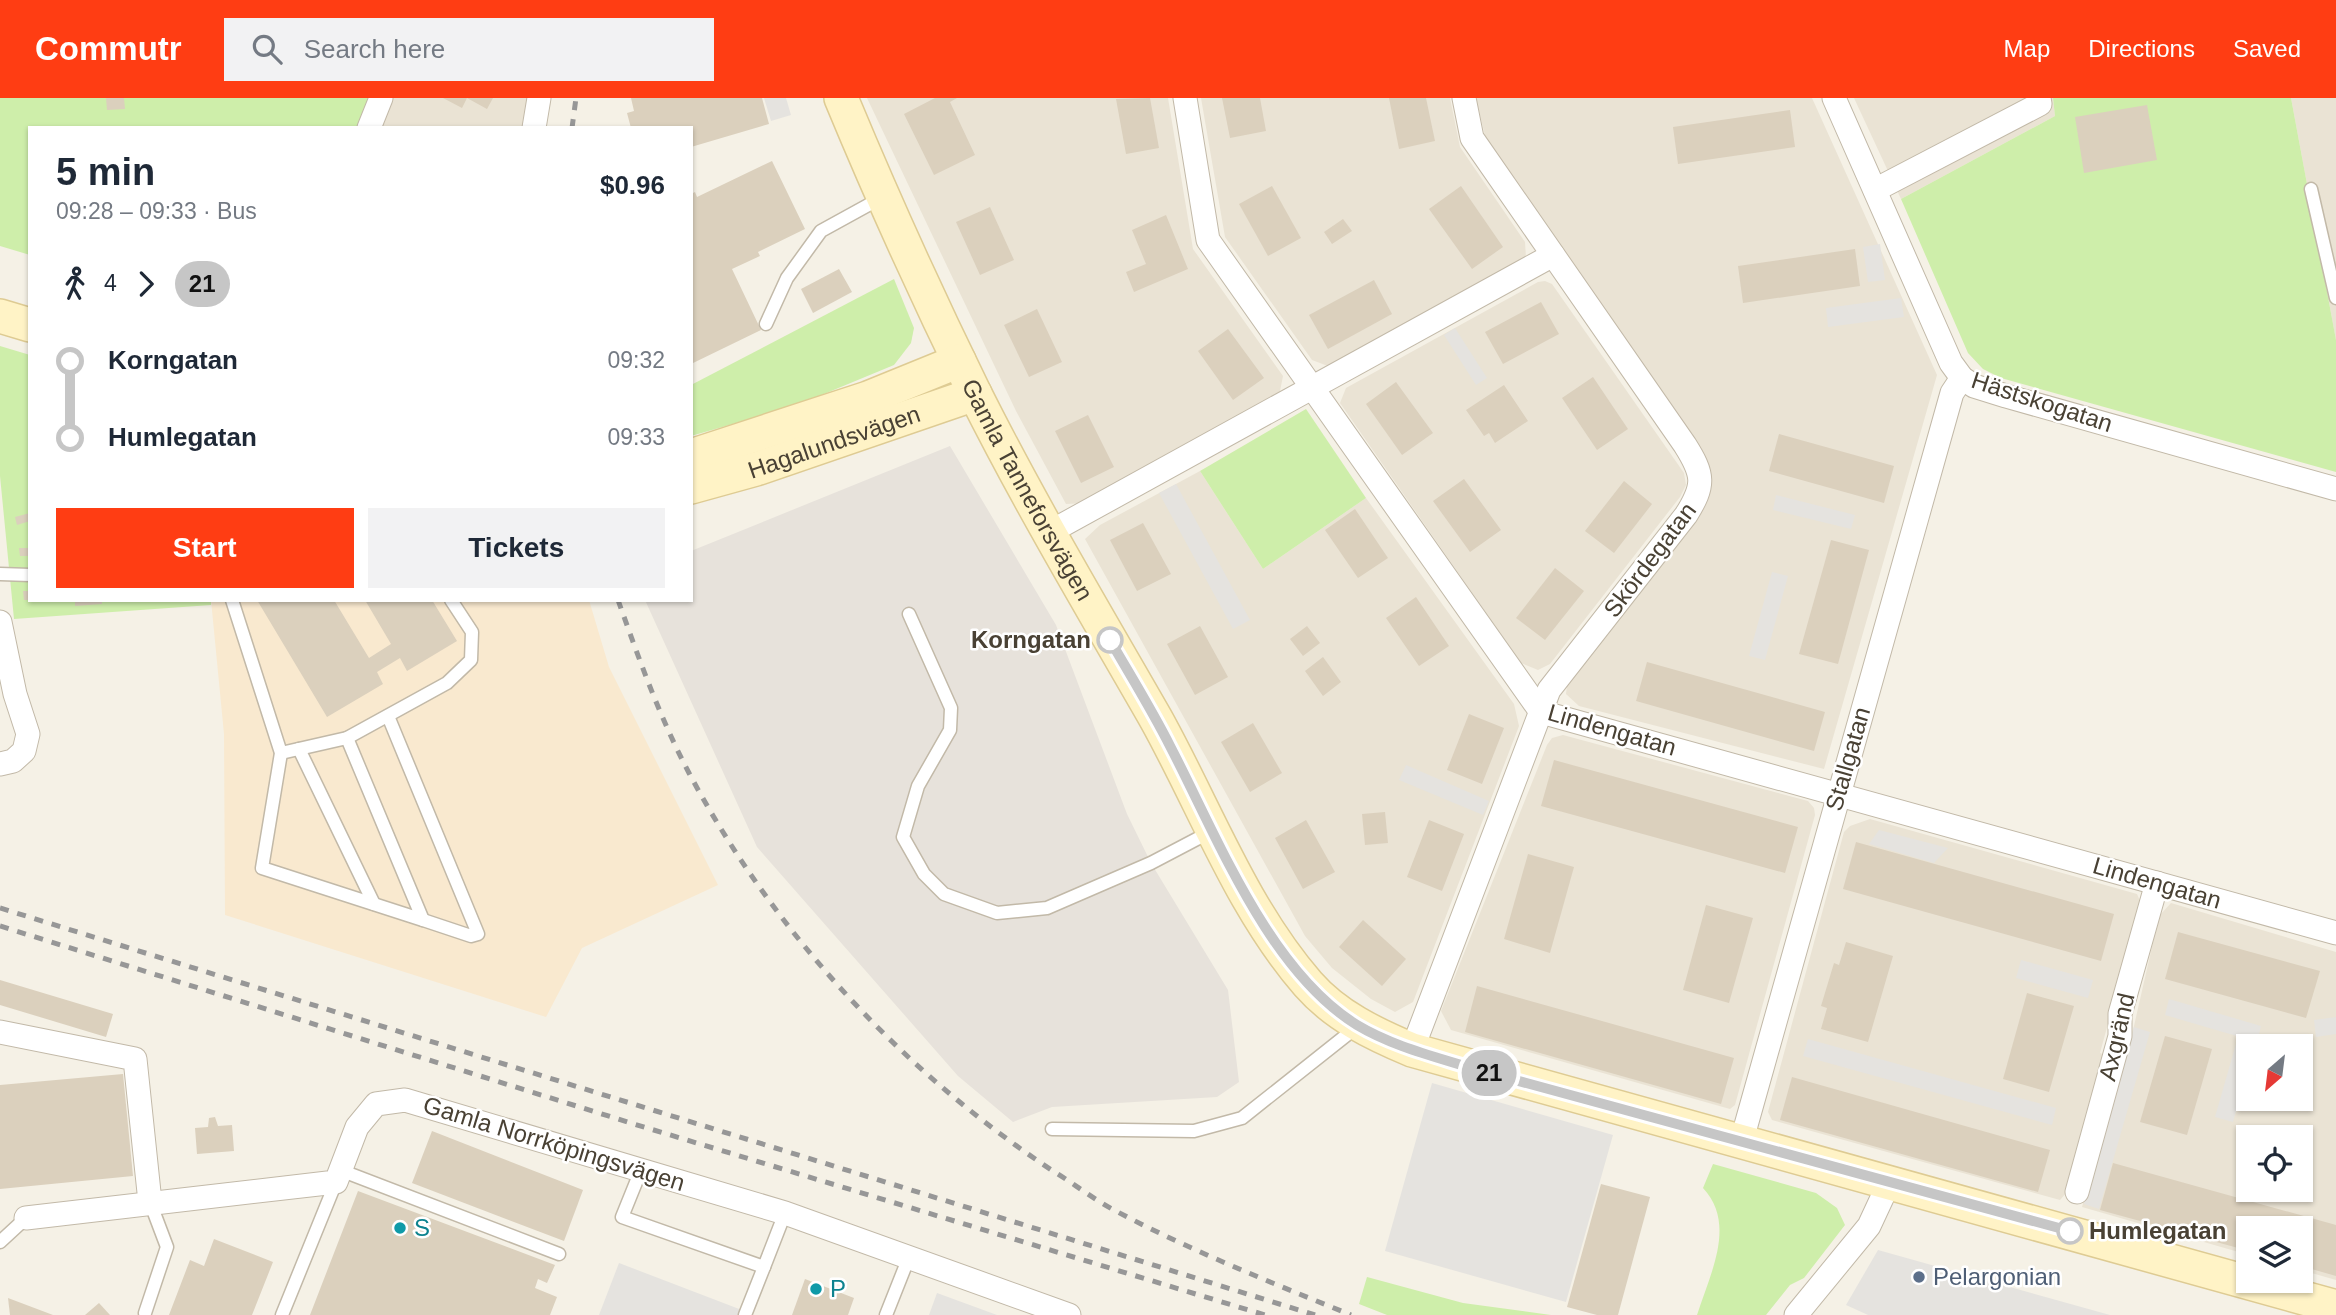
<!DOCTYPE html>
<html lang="en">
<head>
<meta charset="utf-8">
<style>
	:root { --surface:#fff; --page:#f2f2f3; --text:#1f2937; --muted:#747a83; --accent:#ff3d13 }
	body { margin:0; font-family:Arial,sans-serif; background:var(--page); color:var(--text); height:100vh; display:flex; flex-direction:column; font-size:26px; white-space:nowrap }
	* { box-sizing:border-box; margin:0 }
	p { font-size:23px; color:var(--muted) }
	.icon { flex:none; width:38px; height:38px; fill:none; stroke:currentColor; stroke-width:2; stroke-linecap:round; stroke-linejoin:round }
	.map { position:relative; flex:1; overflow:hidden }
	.drawer { position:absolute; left:28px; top:28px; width:665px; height:476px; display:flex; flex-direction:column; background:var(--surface); border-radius:0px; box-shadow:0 2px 5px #0004 }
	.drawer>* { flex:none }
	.badge { padding:0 14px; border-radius:23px; font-size:24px; line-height:46px }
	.needle { width:46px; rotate:208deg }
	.buttons { position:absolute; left:2236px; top:936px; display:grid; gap:14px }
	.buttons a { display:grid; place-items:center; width:77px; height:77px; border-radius:0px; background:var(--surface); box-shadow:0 2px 5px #0004; font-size:35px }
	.map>.badge { position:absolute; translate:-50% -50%; box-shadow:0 0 0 4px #fff }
	.legs { display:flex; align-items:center; gap:10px; height:77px; padding:0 28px; font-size:23px }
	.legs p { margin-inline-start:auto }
	.summary { display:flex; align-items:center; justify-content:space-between; height:119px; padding:0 28px }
	h1 { font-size:38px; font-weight:700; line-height:52px }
	.primary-button { display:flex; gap:14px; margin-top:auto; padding:14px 28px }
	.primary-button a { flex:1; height:80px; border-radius:0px; background:var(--accent); color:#fff; font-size:28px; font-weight:700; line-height:80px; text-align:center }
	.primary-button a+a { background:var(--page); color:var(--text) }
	ul { padding:0 28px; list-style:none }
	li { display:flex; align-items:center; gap:24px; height:77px; font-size:26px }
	li i { display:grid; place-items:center; width:10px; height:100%; margin:0 9px; background:currentColor }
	li i::after { content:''; width:18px; height:18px; margin:-9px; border:5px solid; border-radius:50%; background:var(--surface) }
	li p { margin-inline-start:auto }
	li:first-child i { background:linear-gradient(#0000 50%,currentColor 0) }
	li:last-child i { background:linear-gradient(currentColor 50%,#0000 0) }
	header { display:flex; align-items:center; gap:42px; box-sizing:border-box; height:98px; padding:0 35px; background:var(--accent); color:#fff }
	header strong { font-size:33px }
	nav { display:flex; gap:38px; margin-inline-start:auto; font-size:24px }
	.search { width:490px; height:63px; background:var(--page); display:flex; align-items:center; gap:18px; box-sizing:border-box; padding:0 24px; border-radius:0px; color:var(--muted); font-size:26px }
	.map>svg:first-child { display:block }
</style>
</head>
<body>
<header>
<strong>Commutr</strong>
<div class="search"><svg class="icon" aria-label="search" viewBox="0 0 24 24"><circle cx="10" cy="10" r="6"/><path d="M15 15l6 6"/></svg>Search here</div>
<nav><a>Map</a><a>Directions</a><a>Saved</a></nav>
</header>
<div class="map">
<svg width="2336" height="1217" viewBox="0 0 2336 1217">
	<rect width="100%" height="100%" fill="#f5f1e6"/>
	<g fill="#eae3d4" fill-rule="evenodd">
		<path d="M374 0H528L523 30H357Z"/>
		<path d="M867 0H1168L1193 151 1283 278 1279 298 1087 405 1066 406 1016 313Z"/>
		<path d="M1201 0H1450L1460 49 1525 144 1526 160 1333 270 1312 262 1225 139Z"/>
		<path d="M1476 0H1812L1937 277 1824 671 1579 608 1566 596 1567 587 1707 404 1711 375 1704 358 1486 42Z"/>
		<path d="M1854 0H2053L2055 18 1901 101Z"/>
		<path d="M2291 0H2336V242Z"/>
		<path d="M1545 183 1552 186 1684 375 1686 387 1680 399 1550 566 1538 572 1521 565 1340 305 1346 290 1538 184Z"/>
		<path d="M1200 373 1263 471 1366 400 1514 606 1519 628 1413 904 1395 914 1371 901 1332 870 1305 838 1085 441 1100 427Z"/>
		<path d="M1563 637 1808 703 1814 710 1815 717 1735 1007 1730 1011 1451 932 1441 913 1547 647 1552 640Z"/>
		<path d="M1870 721 2137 796 2141 805 2100 955 2105 957 2067 1094 2060 1102 1772 1022 1768 1014 1844 734 1850 728Z"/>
		<path d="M2171 805 2336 854V1182L2301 1172V1130H2249V1157L2082 1109 2134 928 2159 818ZM2249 948H2301V1001H2249ZM2249 1040H2301V1092H2249Z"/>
	</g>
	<path fill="#f9e9cf" d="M211 502H589L609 569 718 787 582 850 546 919 225 817 224 636Z"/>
	<path fill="#e7e2db" d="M950 348 1056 527 1127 716 1151 765 1228 892 1239 984 1217 999 1052 1009 1013 1024 958 978 757 749 645 502H691V453Z"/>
	<g fill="#ceeeaa">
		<path d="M0 0H374L357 30H30V157L0 148Z"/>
		<path d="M2053 0H2291L2336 242V374L2001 280 1983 271 1968 255 1901 101 2055 18Z"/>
		<path d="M894 181 914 230 911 245 894 267 795 308 691 338V287Z"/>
		<path d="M0 248 30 257V502H211V507L14 521 0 378Z"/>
		<path d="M1306 311 1366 400 1263 471 1200 373Z"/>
		<path d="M1713 1066 1816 1095 1837 1110 1845 1127 1804 1180 1790 1187 1766 1217H1697C1710 1176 1737 1126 1703 1090Z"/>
		<path d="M1367 1179 1463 1205 1551 1217H1387L1359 1206Z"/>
	</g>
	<g fill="#e5e3df">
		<path d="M764 0H786L791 17 771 23Z"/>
		<path d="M1880 146 1885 182 1868 184 1863 149Z"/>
		<path d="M1901 200 1904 219 1828 229 1826 210Z"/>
		<path d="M1455 230 1487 280 1476 287 1444 237Z"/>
		<path d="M1176 386 1250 522 1233 531 1159 395Z"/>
		<path d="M1776 397 1855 417 1851 431 1773 412Z"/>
		<path d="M1772 474 1788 478 1765 562 1749 558Z"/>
		<path d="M1406 667 1489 703 1483 717 1399 682Z"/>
		<path d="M1879 732 1948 750 1934 765 1869 746Z"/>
		<path d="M2021 862 2093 882 2088 900 2016 880Z"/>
		<path d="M2169 901 2261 928 2257 944 2165 917Z"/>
		<path d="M2336 919V936L2316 939 2314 922Z"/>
		<path d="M2134 929 2150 934 2099 1111 2084 1106Z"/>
		<path d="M1808 941 2056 1010 2052 1027 1803 958Z"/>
		<path d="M2236 946 2249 950V967L2233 1024 2215 1019Z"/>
		<path d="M1432 985 1613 1037 1566 1204 1385 1153Z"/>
		<path d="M1878 1152 2110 1217H1868L1846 1207Z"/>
		<path d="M619 1165 747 1214 745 1217H599Z"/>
		<path d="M937 1195 997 1217H929Z"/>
	</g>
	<g fill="#dbd0bd">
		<path d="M106 0H124L125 11 107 12Z"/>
		<path d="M443 0H493L487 11 467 0 462 10Z"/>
		<path d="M631 0H762L769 26 691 49V30H631L627 15 634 13Z"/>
		<path d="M935 0H957L950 4 975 57 934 77 904 16Z"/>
		<path d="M1150 0 1159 50 1126 56 1116 1Z"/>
		<path d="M1222 0H1260L1266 33 1230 40Z"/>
		<path d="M1389 0H1426L1435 43 1399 51Z"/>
		<path d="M2147 7 2157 62 2084 75 2075 19Z"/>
		<path d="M1790 12 1795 49 1678 66 1673 29Z"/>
		<path d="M772 63 805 131 758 154 760 158 732 171 761 232 691 266V96L695 94 697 99Z"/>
		<path d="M1272 88 1301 140 1268 158 1239 106Z"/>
		<path d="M1461 88 1503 149 1472 171 1429 111Z"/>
		<path d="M990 109 1014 162 980 177 956 124Z"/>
		<path d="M1166 117 1188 171 1134 194 1126 174 1146 166 1132 132Z"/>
		<path d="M1343 121 1352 133 1332 146 1324 134Z"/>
		<path d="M1855 151 1860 188 1743 205 1738 168Z"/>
		<path d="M839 171 852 194 813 215 801 191Z"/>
		<path d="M1374 182 1392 216 1328 251 1309 217Z"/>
		<path d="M1541 204 1559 236 1503 266 1485 234Z"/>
		<path d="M1037 211 1062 264 1029 279 1004 227Z"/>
		<path d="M1228 231 1264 280 1233 302 1198 253Z"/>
		<path d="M1593 279 1628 331 1597 352 1562 300Z"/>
		<path d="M1396 284 1433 335 1402 357 1366 306Z"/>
		<path d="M1504 287 1528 323 1495 345 1489 335 1484 338 1466 312Z"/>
		<path d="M1088 317 1114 369 1081 385 1055 333Z"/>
		<path d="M1779 336 1894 368 1884 405 1769 373Z"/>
		<path d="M1464 381 1501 432 1470 454 1433 403Z"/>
		<path d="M1624 383 1652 406 1614 455 1585 433Z"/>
		<path d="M1355 411 1388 460 1358 480 1325 432Z"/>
		<path d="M30 415V423L17 427 15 419Z"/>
		<path d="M1143 425 1171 476 1137 493 1110 442Z"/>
		<path d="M1831 442 1869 452 1838 566 1799 556Z"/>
		<path d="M19 450H30V458H20Z"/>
		<path d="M1555 470 1584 493 1545 542 1516 520Z"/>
		<path d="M23 493H30V502H24Z"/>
		<path d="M1416 499 1449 548 1419 568 1386 520Z"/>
		<path d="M75 502H102V506L75 508Z"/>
		<path d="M257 502H334L369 560 391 546 365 502H432L457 543 407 573 400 560 377 574 383 586 327 619Z"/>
		<path d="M1200 528 1228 579 1195 597 1167 546Z"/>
		<path d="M1307 528 1320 545 1303 558 1290 541Z"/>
		<path d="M1323 559 1341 584 1323 598 1305 573Z"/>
		<path d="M1647 564 1825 614 1814 653 1636 603Z"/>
		<path d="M1469 616 1504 630 1482 686 1447 672Z"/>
		<path d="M1253 625 1282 675 1250 694 1221 644Z"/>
		<path d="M1554 662 1798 729 1785 775 1541 708Z"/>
		<path d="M1385 714 1388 745 1365 747 1362 716Z"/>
		<path d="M1306 722 1335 774 1303 791 1275 740Z"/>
		<path d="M1429 722 1464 736 1442 793 1407 779Z"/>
		<path d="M1856 744 2114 816 2101 863 1843 791Z"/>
		<path d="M1528 756 1574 769 1550 855 1504 841Z"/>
		<path d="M1706 807 1753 820 1729 905 1683 892Z"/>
		<path d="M1363 822 1406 861 1382 888 1339 849Z"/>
		<path d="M2178 834 2320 873 2306 920 2165 881Z"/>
		<path d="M1846 844 1893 858 1868 944 1821 931 1827 910 1821 908 1834 865 1839 867Z"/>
		<path d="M0 882 113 916 106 939 0 907Z"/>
		<path d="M1477 888 1734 960 1721 1006 1465 934Z"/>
		<path d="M2027 895 2074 908 2049 994 2003 981Z"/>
		<path d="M2165 938 2212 951 2187 1037 2140 1024Z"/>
		<path d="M123 976 133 1078 0 1091V987Z"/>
		<path d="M1792 979 2050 1052 2038 1094 1780 1022Z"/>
		<path d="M215 1019 218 1028 232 1027 234 1053 197 1056 195 1030 208 1029 209 1020Z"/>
		<path d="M432 1033 583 1092 564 1143 412 1085Z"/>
		<path d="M2113 1065 2336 1127V1178L2301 1168V1130H2249V1153L2100 1112Z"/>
		<path d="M1601 1086 1650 1099 1618 1217H1597L1567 1209Z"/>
		<path d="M358 1093 555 1167 547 1185 538 1181 535 1190 557 1199 550 1217H310Z"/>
		<path d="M214 1141 273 1164 252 1217H169L190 1162 204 1168Z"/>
		<path d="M805 1181 854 1200 848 1217H792Z"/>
		<path d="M8 1200 53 1217H10Z"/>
		<path d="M99 1205 110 1217H85Z"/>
	</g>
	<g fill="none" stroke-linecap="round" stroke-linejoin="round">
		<defs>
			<g id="lane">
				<path d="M2311 91 2336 200"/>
				<path d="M766 226 787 180 821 133 881 100"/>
				<path d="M0 476 30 477"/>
				<path d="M232 502 281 655 262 770 423 822 347 640"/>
				<path d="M909 516 951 610 950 632 918 688 903 739 924 776 944 796 997 815 1047 810 1151 765 1212 733"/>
				<path d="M388 618 478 836 471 838 423 822"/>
				<path d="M299 651 374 806"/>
				<path d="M281 655 347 640 447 585 471 562 472 534 451 502"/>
				<path d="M1052 1031 1194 1033 1242 1020 1358 928"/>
				<path d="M340 1072 559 1156"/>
				<path d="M641 1072 622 1119 764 1169 785 1115"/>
				<path d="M0 1144 26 1120"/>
				<path d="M145 1215 167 1149 150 1104"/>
				<path d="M282 1217 336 1084"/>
				<path d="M745 1217 764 1169"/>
				<path d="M886 1217 909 1159"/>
			</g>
			<g id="street">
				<path d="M1185 0 1208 142 1541 614 2336 835"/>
				<path d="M1834 0 1951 265 1962 280 1974 288 2006 298 2336 391"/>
				<path d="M369 30 381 0"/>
				<path d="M534 30 539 0"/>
				<path d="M1875 92 2040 6 2039 0"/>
				<path d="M1050 434 1553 157"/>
				<path d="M0 524 15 596 28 636 24 653 13 663 0 666"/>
				<path d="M0 934 135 961 150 1104"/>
				<path d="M1412 952 1549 592 1686 417C1705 387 1704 377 1685 347L1472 40 1464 0"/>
				<path d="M1741 1045 1952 295 1962 280"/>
				<path d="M2077 1094 2120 938V916L2157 785"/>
				<path d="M26 1120 336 1084 357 1029 376 1006 405 1002 785 1115 1069 1217"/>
				<path d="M1796 1217 1869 1128 1889 1085"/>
			</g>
			<g id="secondary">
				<path id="s1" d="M841 0C882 99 927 198 974 294 1030 406 1094 513 1156 621 1205 709 1241 809 1308 886 1336 918 1374 936 1412 952L2336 1209"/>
				<path d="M0 218 30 227"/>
				<path d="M691 358 868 300 959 263"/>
				<path id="s2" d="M691 389 756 371 975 296"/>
			</g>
		</defs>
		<use href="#lane" stroke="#c2b9a8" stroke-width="15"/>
		<use href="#street" stroke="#c2b9a8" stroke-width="25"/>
		<use href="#secondary" stroke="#decb93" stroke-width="36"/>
		<use href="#lane" stroke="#fff" stroke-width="12"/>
		<use href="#street" stroke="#fff" stroke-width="23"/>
		<use href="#secondary" stroke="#fff3c6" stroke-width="33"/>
		<g stroke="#979797" stroke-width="5" stroke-dasharray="9 9" stroke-linecap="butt">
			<path d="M572 30 576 0"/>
			<path d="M618 502C639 561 660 620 689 675 774 835 903 974 1053 1073 1073 1085 1092 1100 1112 1111 1189 1152 1270 1184 1351 1217"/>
			<path d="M0 810 1315 1217"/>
			<path d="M0 828 634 1026 1265 1217"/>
		</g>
	</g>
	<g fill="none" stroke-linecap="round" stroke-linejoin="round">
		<defs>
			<path id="line-1" d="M1110 542C1130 577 1152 612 1170 648 1217 738 1268 872 1357 927 1392 948 1433 958 1471 970L2070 1133"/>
		</defs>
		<use href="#line-1" stroke="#fff" stroke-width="16"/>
		<use href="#line-1" stroke="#c6c6c6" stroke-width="10"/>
	</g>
	<g fill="#fff" stroke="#c6c6c6" stroke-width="3.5">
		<circle cx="1110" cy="542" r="12"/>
		<circle cx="2070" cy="1133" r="12"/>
	</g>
	<g fill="#0f9aa8" stroke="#fff" stroke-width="2.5">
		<circle cx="400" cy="1130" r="7"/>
		<circle cx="816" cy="1191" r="7"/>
	</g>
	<circle fill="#5c6f8a" stroke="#fff" stroke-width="2.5" cx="1919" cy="1179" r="7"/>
	<g text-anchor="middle" stroke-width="5" stroke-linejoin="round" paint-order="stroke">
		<g font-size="24" fill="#494134" stroke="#fff">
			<text transform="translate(2042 304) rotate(18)" y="8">Hästskogatan</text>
			<text dy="8" stroke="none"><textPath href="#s2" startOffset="150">Hagalundsvägen</textPath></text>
			<text dy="8" stroke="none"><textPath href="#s1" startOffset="434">Gamla Tanneforsvägen</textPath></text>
			<text transform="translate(1650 462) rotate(-53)" y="8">Skördegatan</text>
			<text transform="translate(1612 632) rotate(16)" y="8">Lindengatan</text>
			<text transform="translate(1848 661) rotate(-74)" y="8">Stallgatan</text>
			<text transform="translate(2157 785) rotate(16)" y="8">Lindengatan</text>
			<text transform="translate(2117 939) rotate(-77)" y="8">Axgränd</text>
			<text transform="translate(554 1046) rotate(17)" y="8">Gamla Norrköpingsvägen</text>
		</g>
		<g font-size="24" font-weight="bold" fill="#494134" stroke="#fff" text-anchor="end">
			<text x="1091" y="550">Korngatan</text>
			<text x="2089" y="1141" text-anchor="start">Humlegatan</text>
		</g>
		<g font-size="24" fill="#0d838f" stroke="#fff" text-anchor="start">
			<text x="414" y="1138">S</text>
			<text x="830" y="1199">P</text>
		</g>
		<g font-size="24" fill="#4e5e75" stroke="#fff" text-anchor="start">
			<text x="1933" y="1187">Pelargonian</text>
		</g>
	</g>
</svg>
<div class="buttons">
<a><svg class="needle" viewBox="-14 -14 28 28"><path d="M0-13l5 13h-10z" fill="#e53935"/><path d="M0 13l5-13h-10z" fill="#747a83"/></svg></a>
<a><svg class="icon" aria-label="locate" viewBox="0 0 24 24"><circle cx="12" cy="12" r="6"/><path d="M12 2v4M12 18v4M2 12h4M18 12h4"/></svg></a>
<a><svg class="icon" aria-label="layers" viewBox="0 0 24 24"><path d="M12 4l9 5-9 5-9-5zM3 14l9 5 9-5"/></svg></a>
</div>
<b class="badge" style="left:1489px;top:975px;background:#c6c6c6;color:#111">21</b>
<section class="drawer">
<div class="summary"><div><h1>5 min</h1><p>09:28 – 09:33 · Bus</p></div><b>$0.96</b></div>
<div class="legs"><svg class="icon" aria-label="walk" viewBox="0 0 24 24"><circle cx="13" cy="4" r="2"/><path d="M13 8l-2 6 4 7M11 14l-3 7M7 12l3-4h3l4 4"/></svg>4<svg class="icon" aria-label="forward" viewBox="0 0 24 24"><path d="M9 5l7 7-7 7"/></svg><b class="badge" style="background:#c6c6c6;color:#111">21</b></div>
<ul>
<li><i style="color:#c6c6c6"></i><b>Korngatan</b><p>09:32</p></li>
<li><i style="color:#c6c6c6"></i><b>Humlegatan</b><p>09:33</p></li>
</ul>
<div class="primary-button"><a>Start</a><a>Tickets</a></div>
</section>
</div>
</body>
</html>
